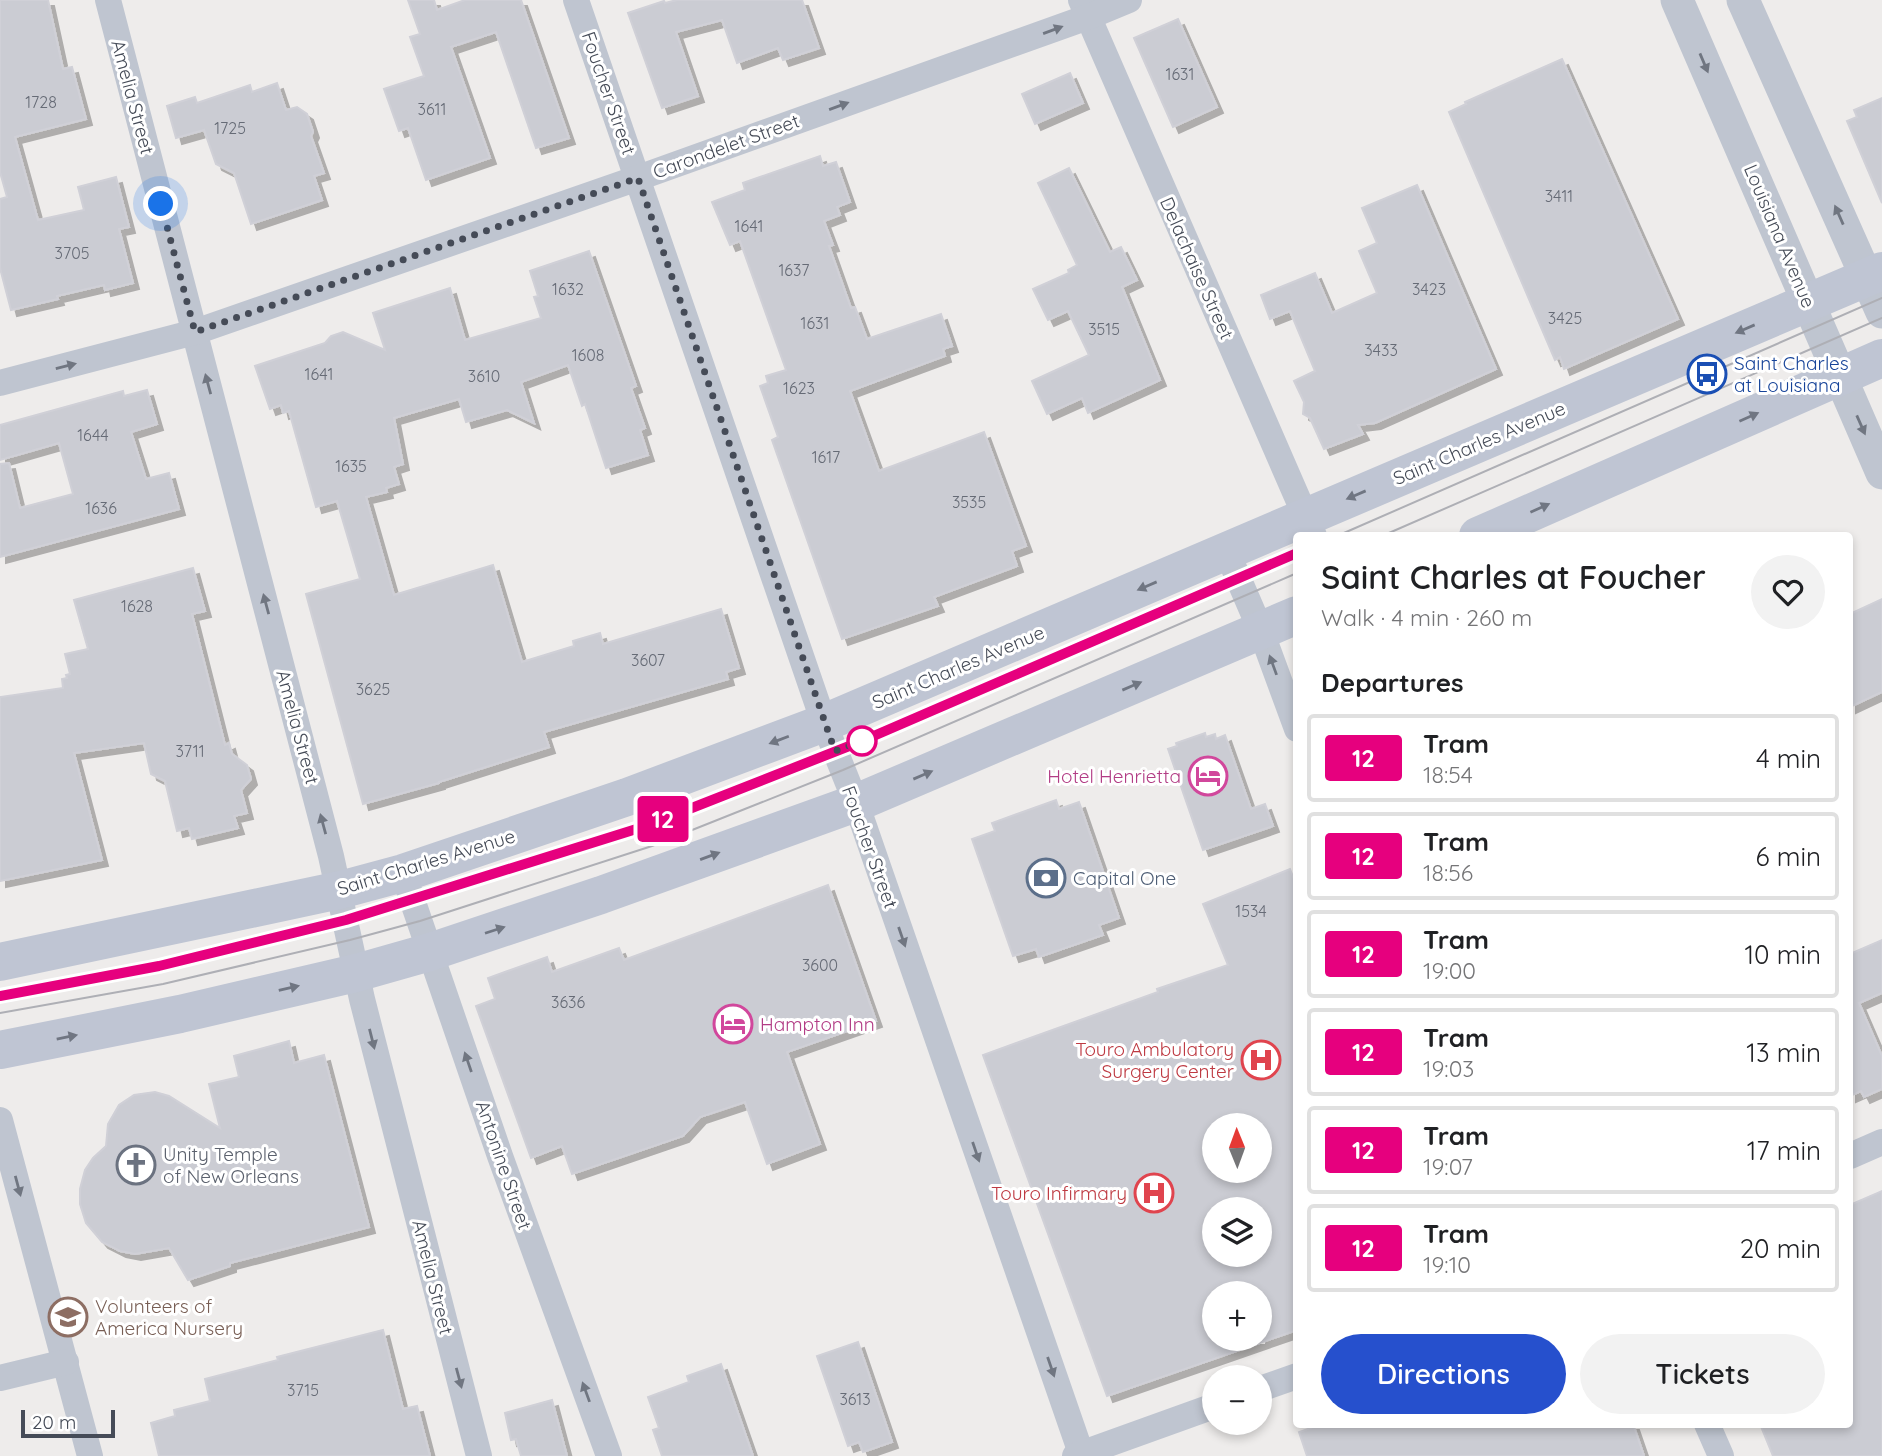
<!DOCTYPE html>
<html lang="en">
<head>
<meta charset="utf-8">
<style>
	:root { --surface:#fff; --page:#f2f2f2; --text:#202124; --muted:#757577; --line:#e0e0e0; --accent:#2650cd }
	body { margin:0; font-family:Quicksand,sans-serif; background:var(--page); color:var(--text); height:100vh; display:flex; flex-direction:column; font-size:26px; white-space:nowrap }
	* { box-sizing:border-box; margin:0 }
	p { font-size:23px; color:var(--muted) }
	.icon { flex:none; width:38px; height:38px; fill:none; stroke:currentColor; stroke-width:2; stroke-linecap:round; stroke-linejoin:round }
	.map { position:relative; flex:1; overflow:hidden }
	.drawer { position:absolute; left:1293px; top:532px; width:560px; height:896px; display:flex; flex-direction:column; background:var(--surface); border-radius:7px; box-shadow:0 4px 10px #0003 }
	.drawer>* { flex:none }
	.badge { padding:0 14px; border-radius:5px; font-size:24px; line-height:46px }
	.needle { width:46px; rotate:359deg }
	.tools { position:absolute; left:1202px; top:1113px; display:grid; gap:14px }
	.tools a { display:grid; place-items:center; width:70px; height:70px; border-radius:50%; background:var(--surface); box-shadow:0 4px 10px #0003; font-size:35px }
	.scale { position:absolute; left:21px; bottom:18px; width:94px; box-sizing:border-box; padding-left:7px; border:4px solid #454b57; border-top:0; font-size:19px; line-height:24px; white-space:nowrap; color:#454b57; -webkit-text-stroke:5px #fff; paint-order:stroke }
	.you { position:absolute; width:35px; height:35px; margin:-18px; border:5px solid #fff; border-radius:50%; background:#1a73e8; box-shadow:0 0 0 10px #1a73e833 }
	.map>.badge { position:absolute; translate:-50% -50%; box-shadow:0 0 0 4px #fff }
	h2 { padding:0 28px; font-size:26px; line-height:63px }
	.round { display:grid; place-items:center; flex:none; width:74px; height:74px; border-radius:37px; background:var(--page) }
	.overview { display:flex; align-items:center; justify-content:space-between; height:119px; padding:0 28px }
	h1 { font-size:33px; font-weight:600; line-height:52px }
	.primary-button { display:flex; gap:14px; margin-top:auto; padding:14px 28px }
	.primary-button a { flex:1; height:80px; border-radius:42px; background:var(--accent); color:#fff; font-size:28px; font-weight:600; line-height:80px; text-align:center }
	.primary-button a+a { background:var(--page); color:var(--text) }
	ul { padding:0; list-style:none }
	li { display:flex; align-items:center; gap:21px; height:88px; margin:0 14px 10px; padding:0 14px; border:4px solid var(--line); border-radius:7px }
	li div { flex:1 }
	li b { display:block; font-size:26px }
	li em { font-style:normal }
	li .badge { min-width:77px; font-weight:700; text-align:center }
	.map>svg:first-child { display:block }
</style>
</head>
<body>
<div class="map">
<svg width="1882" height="1456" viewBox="0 0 1882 1456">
	<defs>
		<filter id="shadow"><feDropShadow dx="6" dy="6" stdDeviation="0" flood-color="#0004"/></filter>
	</defs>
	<rect width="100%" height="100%" fill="#eeeceb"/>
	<g fill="#cbccd3" stroke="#d0d0d7" stroke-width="2" fill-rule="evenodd" filter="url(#shadow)">
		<path d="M0 0H48L63 69 72 67 86 119 15 137 38 220 84 210 78 187 116 177 129 227 119 229 133 283 105 290 104 285 57 296 58 299 11 310 0 268V199L7 197 0 172Z"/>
		<path d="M408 0H434L437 10 465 0H521L569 138 536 148 496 32 451 47 490 158 426 180 408 128 399 131 384 89 424 76 410 37 420 34Z"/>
		<path d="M677 0H802L819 48 783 60 778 48 737 63 722 20 676 32 698 96 662 108 628 13 664 1 665 3Z"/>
		<path d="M1178 19 1217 107 1173 127 1134 38Z"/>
		<path d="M1562 59 1678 319 1564 369 1560 357 1555 360 1449 112 1466 104 1465 102Z"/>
		<path d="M1070 73 1083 103 1035 124 1022 94Z"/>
		<path d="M277 83 286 110 297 107 307 114 313 132 311 136 324 173 314 176 322 200 251 224 234 173 216 164 204 130 176 138 167 106 195 97 197 103 250 85 252 92Z"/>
		<path d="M1882 98V203L1847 121 1857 117 1854 110Z"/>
		<path d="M820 156 823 166 836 162 850 202 837 207 840 215 824 221 833 245 829 246 851 308 855 307 867 339 941 314 952 346 943 349 945 356 850 391 879 471 984 432 1026 546 1012 551 1017 566 934 597 938 606 842 639 772 440 778 437 760 386 768 383 766 376 786 370 740 241 730 245 712 202 745 190 743 183Z"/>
		<path d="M1069 168 1110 252 1121 247 1137 280 1122 287 1160 380 1088 413 1082 398 1047 414 1032 381 1089 355 1068 311 1048 320 1033 289 1069 273 1068 270 1077 265 1038 183Z"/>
		<path d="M1417 185 1496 369 1375 423 1358 425 1363 434 1324 449 1310 418 1303 414 1304 402 1294 381 1315 371 1290 311 1270 319 1261 295 1315 273 1332 313 1377 293 1359 251 1377 243 1362 208Z"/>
		<path d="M589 251 636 386 631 388 645 428 640 430 648 455 606 468 585 404 582 406 568 365 521 382 534 423 507 410 466 422 459 399 394 418 403 464 394 467 399 484 386 488 387 492 366 497 394 595 493 565 522 662 574 646 573 641 600 633 603 644 721 609 739 668 726 672 728 679 544 732 549 747 439 782V783L363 804 306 594 360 579 337 501 316 507 289 411 283 413 281 405 270 409 255 366 325 343 331 336 343 332 385 350 373 313 450 288 465 340 541 318 534 297 538 296 530 271Z"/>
		<path d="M147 390 157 424 131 432 146 479 169 473 179 509 0 557V464L9 463 20 508 73 494 59 443 0 460V425L123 391 124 396Z"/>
		<path d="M193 568 205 611 192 614 225 745 229 743 232 754 247 765 251 779 241 790 247 813 234 816 238 828 192 839 189 828 177 831 165 781 151 774 144 743 74 753 102 860 0 881V697L63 688 62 679 67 678 66 675 70 674 65 654 88 649 74 600Z"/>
		<path d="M1882 599V692L1850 707V614Z"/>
		<path d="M1205 733 1206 737 1215 734 1216 739 1225 735 1251 809 1265 804 1273 826 1203 850 1168 749 1177 746 1176 743Z"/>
		<path d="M1056 800 1059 809 1079 802 1119 918 1099 925 1103 935 1039 957 1036 949 1013 956 972 839 995 831 992 823Z"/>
		<path d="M1290 869 1297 887V1330L1107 1396 983 1055 1158 992 1157 989 1228 965 1203 904ZM1214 1125H1260V1171H1214ZM1214 1209H1260V1255H1214ZM1214 1293H1260V1339H1214Z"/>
		<path d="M828 885 876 1021 787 1052 820 1144 767 1164 745 1102 700 1117 683 1136 572 1174 562 1146 531 1158 476 1006 495 999 488 978 547 957 552 972 619 948 624 960Z"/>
		<path d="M1882 940V993L1859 1003 1882 1056V1089L1864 1097 1861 1091 1850 1096V954Z"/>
		<path d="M289 1041 294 1063 324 1055 369 1227 230 1263V1266L188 1280 169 1248 135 1254 120 1251 102 1242 86 1223 80 1204V1189L85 1170 93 1158 106 1146 108 1124 119 1105 134 1095 155 1092 169 1096 220 1128 209 1084 239 1077 234 1056Z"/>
		<path d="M1882 1191V1456H1773L1760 1424H1850V1205Z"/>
		<path d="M383 1330 403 1409 417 1406 430 1456H159L151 1423 175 1416 174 1410 210 1401 205 1379 278 1360 277 1357Z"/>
		<path d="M858 1342 892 1442 863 1452 859 1442 848 1446 817 1356Z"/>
		<path d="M721 1364 753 1456H662L653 1430 659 1428 648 1397 689 1382 687 1376Z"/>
		<path d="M552 1400 567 1456H521L516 1439 511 1440 505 1413Z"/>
		<path d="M1322 1424H1633L1644 1456H1307L1299 1432Z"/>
	</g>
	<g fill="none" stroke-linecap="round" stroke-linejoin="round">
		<g stroke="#bfc5d0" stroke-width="26">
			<path d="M108 0 331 856 362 999 479 1456"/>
			<path d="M576 0 824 723 856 803 1082 1456"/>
			<path d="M1081 0 1314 536"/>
			<path d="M0 383 195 332 638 178 1088 17 1129 0"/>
			<path d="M1227 552 1261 631 1297 729"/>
			<path d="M403 873 500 1156 609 1456"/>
			<path d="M0 1120 90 1456"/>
			<path d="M1850 1156 1882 1142"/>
			<path d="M0 1378 66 1362"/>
			<path d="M1260 1389 1297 1376"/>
			<path d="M1707 1424 1721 1456"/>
			<path d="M1075 1456 1214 1406"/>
		</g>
		<g stroke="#bfc5d0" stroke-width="33">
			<path d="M1677 0 1882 473"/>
			<path d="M1743 0 1882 312"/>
		</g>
		<g stroke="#bfc5d3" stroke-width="38">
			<path d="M1478 536 1882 358"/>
			<path d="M0 962 340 890 403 873 627 797 824 723 1882 271"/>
			<path d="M0 1050 180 1014 356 973 430 952 601 895 856 803 1297 615"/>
		</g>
		<g stroke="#aeafb5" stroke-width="2">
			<path d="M1337 536 1882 298"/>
			<path d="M1382 536 1882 318"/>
			<path d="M0 996 159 966 347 920 646 826 862 741 1297 552"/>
			<path d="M0 1013 163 984 350 940 420 921 652 846 843 770 1297 573"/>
		</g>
	</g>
	<defs><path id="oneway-solid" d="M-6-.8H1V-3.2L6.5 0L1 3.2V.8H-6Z" transform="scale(1.75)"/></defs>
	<g fill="#707681">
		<use href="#oneway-solid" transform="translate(1053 30) rotate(-20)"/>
		<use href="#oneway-solid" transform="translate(1704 63) rotate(67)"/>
		<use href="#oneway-solid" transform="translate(839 106) rotate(-20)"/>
		<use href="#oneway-solid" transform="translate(1839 215) rotate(-114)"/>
		<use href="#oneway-solid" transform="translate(66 366) rotate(-14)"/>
		<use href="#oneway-solid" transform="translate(208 384) rotate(-105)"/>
		<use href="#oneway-solid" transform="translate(1861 425) rotate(66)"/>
		<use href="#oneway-solid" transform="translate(266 604) rotate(-105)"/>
		<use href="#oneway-solid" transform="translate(1273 665) rotate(-110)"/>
		<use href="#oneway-solid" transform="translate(323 824) rotate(-105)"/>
		<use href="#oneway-solid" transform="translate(902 937) rotate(71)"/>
		<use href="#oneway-solid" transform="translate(372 1039) rotate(76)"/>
		<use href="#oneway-solid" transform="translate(468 1062) rotate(-109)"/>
		<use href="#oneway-solid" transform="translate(976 1152) rotate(71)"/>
		<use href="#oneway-solid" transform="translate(18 1186) rotate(75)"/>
		<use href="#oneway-solid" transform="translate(1051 1367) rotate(71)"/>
		<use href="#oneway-solid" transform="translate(459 1378) rotate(75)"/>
		<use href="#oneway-solid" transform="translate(586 1392) rotate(-110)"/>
	</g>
	<g fill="#707682">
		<use href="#oneway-solid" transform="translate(1745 329) rotate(157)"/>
		<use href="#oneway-solid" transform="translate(1749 417) rotate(-24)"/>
		<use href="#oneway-solid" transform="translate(1356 495) rotate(157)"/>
		<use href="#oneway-solid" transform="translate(1540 508) rotate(-24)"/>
		<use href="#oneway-solid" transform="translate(1147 586) rotate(157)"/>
		<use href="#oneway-solid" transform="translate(1132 686) rotate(-23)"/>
		<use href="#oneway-solid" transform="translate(779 740) rotate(159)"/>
		<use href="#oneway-solid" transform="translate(923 775) rotate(-23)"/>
		<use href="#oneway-solid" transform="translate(710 856) rotate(-20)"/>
		<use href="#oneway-solid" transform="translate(495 930) rotate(-18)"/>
		<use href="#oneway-solid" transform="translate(289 988) rotate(-13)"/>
		<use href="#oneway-solid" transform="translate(67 1037) rotate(-11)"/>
	</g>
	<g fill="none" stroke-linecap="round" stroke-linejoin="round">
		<defs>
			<path id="line" d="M0 996 159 966 346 920 646 826 862 741 1297 553"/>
		</defs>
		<use href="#line" stroke="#fff" stroke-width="16"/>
		<use href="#line" stroke="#e6007e" stroke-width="10"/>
		<path stroke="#454b57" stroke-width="7" stroke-dasharray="0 12.6" d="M161 204 195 332 638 178 830 737 835 751 862 741"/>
	</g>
	<defs>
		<symbol id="bus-ring" viewBox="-11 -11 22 22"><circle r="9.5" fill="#fff" stroke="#1a4fb4" stroke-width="1.5"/><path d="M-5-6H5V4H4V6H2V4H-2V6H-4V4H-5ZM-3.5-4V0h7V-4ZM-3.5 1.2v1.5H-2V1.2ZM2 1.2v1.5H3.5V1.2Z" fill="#1a4fb4"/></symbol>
		<symbol id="hotel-ring" viewBox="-11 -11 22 22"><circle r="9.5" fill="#fff" stroke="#d1479c" stroke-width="1.5"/><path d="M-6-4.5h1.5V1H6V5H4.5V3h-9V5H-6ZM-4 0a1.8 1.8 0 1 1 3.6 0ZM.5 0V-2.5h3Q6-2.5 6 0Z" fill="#d1479c"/></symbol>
		<symbol id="bank-ring" viewBox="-11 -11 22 22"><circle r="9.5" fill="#fff" stroke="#5c6f8a" stroke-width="1.5"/><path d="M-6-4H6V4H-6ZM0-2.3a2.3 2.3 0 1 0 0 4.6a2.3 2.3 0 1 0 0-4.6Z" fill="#5c6f8a"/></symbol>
		<symbol id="hospital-ring" viewBox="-11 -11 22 22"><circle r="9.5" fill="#fff" stroke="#e0444e" stroke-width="1.5"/><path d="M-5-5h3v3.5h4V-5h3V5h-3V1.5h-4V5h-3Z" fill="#e0444e"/></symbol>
		<symbol id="church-ring" viewBox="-11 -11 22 22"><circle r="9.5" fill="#fff" stroke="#6b7280" stroke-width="1.5"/><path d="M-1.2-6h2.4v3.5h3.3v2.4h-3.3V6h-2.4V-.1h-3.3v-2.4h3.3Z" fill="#6b7280"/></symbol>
		<symbol id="school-ring" viewBox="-11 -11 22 22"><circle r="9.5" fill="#fff" stroke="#8d6e63" stroke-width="1.5"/><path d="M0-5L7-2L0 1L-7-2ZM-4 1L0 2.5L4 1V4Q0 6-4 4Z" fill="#8d6e63"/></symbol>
	</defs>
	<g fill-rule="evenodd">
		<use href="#bus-ring" x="1685" y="352" width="44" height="44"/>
		<use href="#hotel-ring" x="1186" y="754" width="44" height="44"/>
		<use href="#bank-ring" x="1024" y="856" width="44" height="44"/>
		<use href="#hotel-ring" x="711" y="1002" width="44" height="44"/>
		<use href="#hospital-ring" x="1239" y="1038" width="44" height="44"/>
		<use href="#church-ring" x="114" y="1143" width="44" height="44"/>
		<use href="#hospital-ring" x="1132" y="1171" width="44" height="44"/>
		<use href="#school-ring" x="46" y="1295" width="44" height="44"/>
	</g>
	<circle fill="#fff" stroke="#e6007e" stroke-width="3.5" cx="862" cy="741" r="14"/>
	<g text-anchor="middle" stroke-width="6" stroke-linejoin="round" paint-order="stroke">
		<g font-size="16" fill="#666b76">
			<text x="1180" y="80">1631</text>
			<text x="41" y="108">1728</text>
			<text x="432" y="115">3611</text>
			<text x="230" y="134">1725</text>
			<text x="1559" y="202">3411</text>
			<text x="749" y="232">1641</text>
			<text x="72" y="259">3705</text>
			<text x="794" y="276">1637</text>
			<text x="568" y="295">1632</text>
			<text x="1429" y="295">3423</text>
			<text x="1565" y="324">3425</text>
			<text x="815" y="329">1631</text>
			<text x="1104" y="335">3515</text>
			<text x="1381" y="356">3433</text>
			<text x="588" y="361">1608</text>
			<text x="319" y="380">1641</text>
			<text x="484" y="382">3610</text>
			<text x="799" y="394">1623</text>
			<text x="93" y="441">1644</text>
			<text x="826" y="463">1617</text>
			<text x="351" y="472">1635</text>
			<text x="969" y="508">3535</text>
			<text x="101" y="514">1636</text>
			<text x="137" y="612">1628</text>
			<text x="648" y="666">3607</text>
			<text x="373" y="695">3625</text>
			<text x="190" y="757">3711</text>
			<text x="1251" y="917">1534</text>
			<text x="820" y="971">3600</text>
			<text x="568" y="1008">3636</text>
			<text x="303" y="1396">3715</text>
			<text x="855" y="1405">3613</text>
		</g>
		<g font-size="19" fill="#454b57" stroke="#fff">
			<text transform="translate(609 93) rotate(71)" y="7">Foucher Street</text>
			<text transform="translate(133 97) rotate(75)" y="7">Amelia Street</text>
			<text transform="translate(726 146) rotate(-20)" y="7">Carondelet Street</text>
			<text transform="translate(1780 236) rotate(67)" y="7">Louisiana Avenue</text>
			<text transform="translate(1197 268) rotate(66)" y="7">Delachaise Street</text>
			<text transform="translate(1479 443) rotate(-23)" y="7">Saint Charles Avenue</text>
			<text transform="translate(958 667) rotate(-23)" y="7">Saint Charles Avenue</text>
			<text transform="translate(298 727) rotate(75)" y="7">Amelia Street</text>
			<text transform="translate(870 847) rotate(70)" y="7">Foucher Street</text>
			<text transform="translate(426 862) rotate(-17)" y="7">Saint Charles Avenue</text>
			<text transform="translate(504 1165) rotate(71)" y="7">Antonine Street</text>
			<text transform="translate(433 1277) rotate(76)" y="7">Amelia Street</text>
		</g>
		<g font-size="19" fill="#164399" stroke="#fff" text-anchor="start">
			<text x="1734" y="370">Saint Charles<tspan x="1734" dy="22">at Louisiana</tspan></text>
		</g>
		<g font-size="19" fill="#b23c85" stroke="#fff" text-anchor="end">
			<text x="1181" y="783">Hotel Henrietta</text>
			<text x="760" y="1031" text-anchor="start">Hampton Inn</text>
		</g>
		<g font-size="19" fill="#4e5e75" stroke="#fff" text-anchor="start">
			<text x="1073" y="885">Capital One</text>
		</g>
		<g font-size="19" fill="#be3a42" stroke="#fff" text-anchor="end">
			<text x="1234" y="1056">Touro Ambulatory<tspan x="1234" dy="22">Surgery Center</tspan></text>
			<text x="1127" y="1200">Touro Infirmary</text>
		</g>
		<g font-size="19" fill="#5b616d" stroke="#fff" text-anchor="start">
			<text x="163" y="1161">Unity Temple<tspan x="163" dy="22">of New Orleans</tspan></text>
		</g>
		<g font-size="19" fill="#785e54" stroke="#fff" text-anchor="start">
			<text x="95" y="1313">Volunteers of<tspan x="95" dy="22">America Nursery</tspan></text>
		</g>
	</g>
</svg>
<div class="tools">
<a><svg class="needle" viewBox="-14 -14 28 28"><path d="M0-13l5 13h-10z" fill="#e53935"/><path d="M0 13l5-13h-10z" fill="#757577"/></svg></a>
<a><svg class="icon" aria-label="layers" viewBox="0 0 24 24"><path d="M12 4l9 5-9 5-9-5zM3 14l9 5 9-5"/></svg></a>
<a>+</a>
<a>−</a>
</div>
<div class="scale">20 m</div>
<div class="you" style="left:161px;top:204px"></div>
<b class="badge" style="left:663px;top:819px;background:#e6007e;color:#fff">12</b>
<section class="drawer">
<div class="overview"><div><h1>Saint Charles at Foucher</h1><p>Walk · 4 min · 260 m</p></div><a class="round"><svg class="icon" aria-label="heart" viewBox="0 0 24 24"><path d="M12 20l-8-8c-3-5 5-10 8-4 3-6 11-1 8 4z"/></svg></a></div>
<h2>Departures</h2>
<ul>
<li><span class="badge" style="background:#e6007e;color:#fff">12</span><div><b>Tram</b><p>18:54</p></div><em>4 min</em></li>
<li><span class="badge" style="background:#e6007e;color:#fff">12</span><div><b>Tram</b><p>18:56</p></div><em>6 min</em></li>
<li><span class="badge" style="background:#e6007e;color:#fff">12</span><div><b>Tram</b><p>19:00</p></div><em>10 min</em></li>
<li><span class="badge" style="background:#e6007e;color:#fff">12</span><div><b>Tram</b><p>19:03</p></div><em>13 min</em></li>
<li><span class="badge" style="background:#e6007e;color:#fff">12</span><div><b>Tram</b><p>19:07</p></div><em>17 min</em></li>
<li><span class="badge" style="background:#e6007e;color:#fff">12</span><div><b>Tram</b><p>19:10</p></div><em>20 min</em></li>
</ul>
<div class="primary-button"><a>Directions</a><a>Tickets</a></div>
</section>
</div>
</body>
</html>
